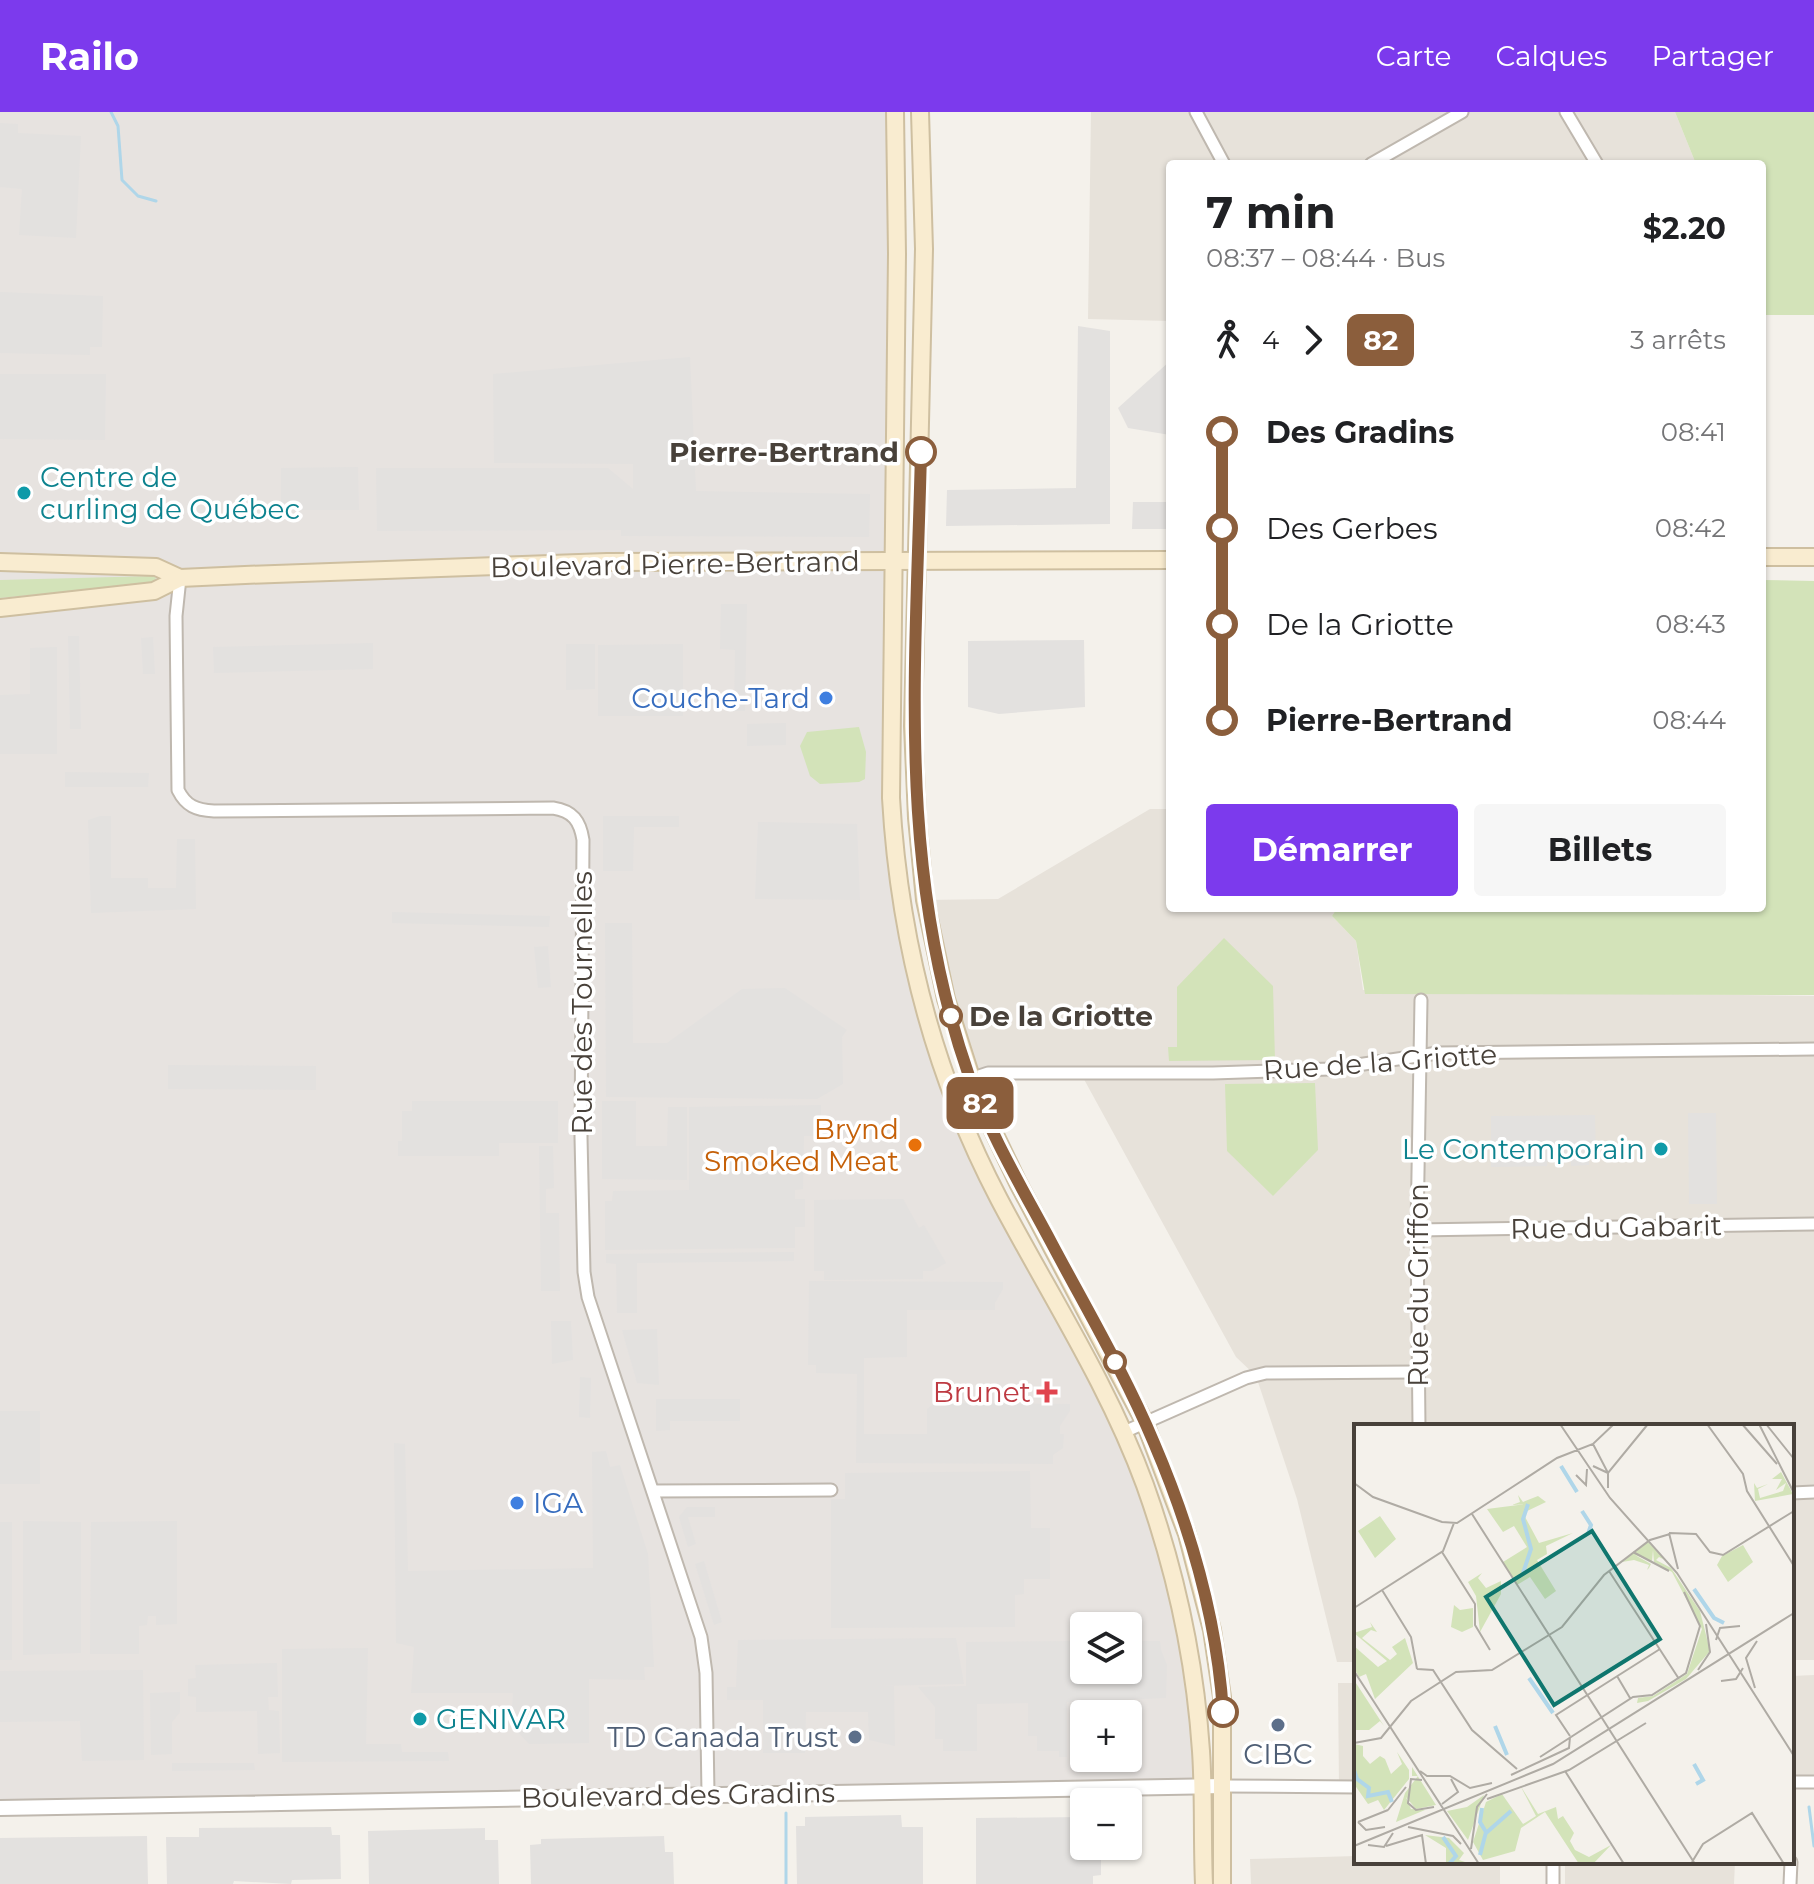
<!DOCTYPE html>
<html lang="fr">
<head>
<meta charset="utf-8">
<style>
	:root { --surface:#fff; --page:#f6f6f6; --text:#202124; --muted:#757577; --accent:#7c3aed }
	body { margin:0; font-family:Montserrat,sans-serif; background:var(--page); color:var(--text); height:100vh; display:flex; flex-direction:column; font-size:30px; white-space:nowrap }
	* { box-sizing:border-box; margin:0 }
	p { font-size:26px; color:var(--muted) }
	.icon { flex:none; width:44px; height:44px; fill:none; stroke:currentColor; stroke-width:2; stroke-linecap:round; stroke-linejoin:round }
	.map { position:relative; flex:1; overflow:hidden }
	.sheet { position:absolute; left:1166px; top:48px; width:600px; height:752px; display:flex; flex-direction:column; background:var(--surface); border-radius:8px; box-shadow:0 2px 6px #0004 }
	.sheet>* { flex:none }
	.badge { padding:0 16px; border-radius:12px; font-size:28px; line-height:52px }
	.tools { position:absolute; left:1070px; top:1500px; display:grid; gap:16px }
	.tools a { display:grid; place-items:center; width:72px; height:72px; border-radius:8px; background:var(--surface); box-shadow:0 2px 6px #0004; font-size:40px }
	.map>.badge { position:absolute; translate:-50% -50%; box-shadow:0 0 0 4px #fff }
	.legs { display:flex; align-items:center; gap:12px; height:88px; padding:0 40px; font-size:26px }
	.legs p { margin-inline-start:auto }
	.head { display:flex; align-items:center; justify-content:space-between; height:136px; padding:0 40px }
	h1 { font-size:44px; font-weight:700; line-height:60px }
	.primary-button { display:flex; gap:16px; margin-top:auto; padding:16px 40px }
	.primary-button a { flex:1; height:92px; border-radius:8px; background:var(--accent); color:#fff; font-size:32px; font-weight:700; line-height:92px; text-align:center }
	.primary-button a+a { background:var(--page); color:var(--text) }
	ul { padding:0 40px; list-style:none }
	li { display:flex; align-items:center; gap:28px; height:96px; font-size:30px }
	li i { display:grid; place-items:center; width:12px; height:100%; margin:0 10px; background:currentColor }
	li i::after { content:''; width:20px; height:20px; margin:-10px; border:6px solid; border-radius:50%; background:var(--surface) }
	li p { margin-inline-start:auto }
	li:first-child i { background:linear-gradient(#0000 50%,currentColor 0) }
	li:last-child i { background:linear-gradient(currentColor 50%,#0000 0) }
	header { display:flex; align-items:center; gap:48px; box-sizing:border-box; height:112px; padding:0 40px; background:var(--accent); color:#fff }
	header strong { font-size:38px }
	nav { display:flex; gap:44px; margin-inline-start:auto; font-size:28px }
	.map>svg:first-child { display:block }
</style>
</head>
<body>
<header>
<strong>Railo</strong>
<nav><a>Carte</a><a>Calques</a><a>Partager</a></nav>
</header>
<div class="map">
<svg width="1814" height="1772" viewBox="0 0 1814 1772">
	<rect width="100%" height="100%" fill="#f4f1eb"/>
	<g fill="#e7e2da">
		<path d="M1091 0H1675L1696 52H1170V209L1088 207Z"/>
		<path d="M1150 697H1170V796H1337L1332 804 1356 829 1363 878 1814 884V1548H1792V1314H1356V1550H1337L1297 1387 1256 1264 1236 1245 1080 960 970 965 925 788 998 787Z"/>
		<path d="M1814 1563V1670H1792V1564Z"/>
		<path d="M1338 1571H1356V1675H1339Z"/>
		<path d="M1356 1744V1750H1500V1772H1251L1250 1747Z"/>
		<path d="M1565 1750H1735L1734 1772H1565Z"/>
	</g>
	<path fill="#e7e3e0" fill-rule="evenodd" d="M0 0H893V726L942 955 1115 1301 1187 1531 1202 1674 0 1695ZM1084 1514H1128V1558H1084ZM1084 1602H1128V1646H1084Z"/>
	<g fill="#d3e3b9">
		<path d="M1675 0H1814V203H1762V52H1696Z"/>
		<path d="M153 464 156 466 153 471 0 486V468Z"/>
		<path d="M1762 468 1814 469V883L1365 882 1356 829 1332 804 1337 796H1762Z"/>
		<path d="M859 615 866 640 865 667 859 670 820 672 810 664 800 634 807 620Z"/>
		<path d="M1224 826 1273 874 1275 948 1169 949 1168 935H1177V875Z"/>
		<path d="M1315 971 1318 1038 1273 1084 1227 1039 1225 972Z"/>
	</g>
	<g fill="#e3e1df">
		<path d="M0 11 18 12V21L81 24 76 126 19 123 22 77 0 75Z"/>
		<path d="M0 180 103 184 102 235H90V243L0 241Z"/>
		<path d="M1078 214 1110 219V412L946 414 947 378 1076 376Z"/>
		<path d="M690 245 696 379 870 382 869 425 621 424V418L377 419 376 356H608L633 377V352L494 351 493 262Z"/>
		<path d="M1170 249V323L1128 316 1118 296Z"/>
		<path d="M0 262H106L105 328 0 327Z"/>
		<path d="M358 355 359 398H281V356Z"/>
		<path d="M1133 390H1170V417H1132Z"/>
		<path d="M721 492H747L745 599H734L735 538 720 537Z"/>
		<path d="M68 524H79L81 617H70Z"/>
		<path d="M153 525 155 562H143L141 526Z"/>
		<path d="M1084 528 1085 595 999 602 968 595V529Z"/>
		<path d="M373 531V557L214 561 213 535Z"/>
		<path d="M566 532H595V577L566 578Z"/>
		<path d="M683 532V604H598V533Z"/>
		<path d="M57 535V642H0V583L30 582V536Z"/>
		<path d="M786 611V633L747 634V612Z"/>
		<path d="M65 660 149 661 148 675H65Z"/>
		<path d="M100 704H111V766H148V776H176L177 727H195L196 797 91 801 88 708Z"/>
		<path d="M603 704H679V715H634L633 759H603Z"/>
		<path d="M758 710 857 712 860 788 755 787Z"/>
		<path d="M392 800 550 804 549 815 392 811Z"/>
		<path d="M605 811H632L633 931H667L742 877 785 876 847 918 842 925 843 972 817 987 606 985Z"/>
		<path d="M548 834 551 875 538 876 534 835Z"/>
		<path d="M168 953 316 954V978L168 977Z"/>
		<path d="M412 989H558V1031H499V1044H398V1029H402V999H412Z"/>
		<path d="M602 989H636V1034H667L668 995H687V1068L602 1067Z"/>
		<path d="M821 993V1015H874L873 1023 804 1024 803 1077 795 1078V1087H805V1115H795V1136L605 1138V1089H612L613 1079 689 1078V995Z"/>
		<path d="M1688 1001H1716L1717 1092H1689Z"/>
		<path d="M1595 1003 1596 1044 1589 1045V1053L1571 1054V1045H1548L1547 1054 1491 1055V1004Z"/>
		<path d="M539 1034H553L554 1076 546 1077V1101H559L560 1179H541Z"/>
		<path d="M903 1087 919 1116 924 1113 946 1151 932 1159H923V1167L824 1168V1159H814V1088Z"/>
		<path d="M794 1140V1149L637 1151V1201H617L616 1152 606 1151V1142Z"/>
		<path d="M809 1169 1003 1170V1177L995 1191V1198H907V1245L864 1246V1322H927V1297L935 1291 1070 1292V1299L1060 1314V1322H1064L1063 1336 1053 1343V1352L856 1351 857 1262 816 1261V1253H808Z"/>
		<path d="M551 1209H571L573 1248 552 1252Z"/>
		<path d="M657 1217 659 1273 637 1271 622 1218Z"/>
		<path d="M580 1265 591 1266 590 1306 579 1305Z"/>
		<path d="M656 1287H740V1309H670V1318L656 1319Z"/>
		<rect x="0" y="1299" width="40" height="73"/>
		<path d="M394 1331 405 1332 408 1459 593 1456 592 1340 606 1339 610 1355 620 1353 648 1442 654 1555H644L645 1568 589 1567V1631L529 1632 511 1613 513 1581H411L414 1535 396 1531Z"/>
		<path d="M1030 1359 1031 1416H1050V1467H1024V1482L1015 1483V1515L831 1516V1387H845V1361Z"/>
		<path d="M687 1395H715V1405H688L696 1432 688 1435 679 1405Z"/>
		<path d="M23 1409 81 1410V1541L23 1543Z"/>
		<path d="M177 1409V1512L156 1513V1504H148L147 1513 139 1514V1542H90L91 1410Z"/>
		<rect x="0" y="1410" width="12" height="138"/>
		<path d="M704 1449 722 1510 714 1513 695 1452Z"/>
		<path d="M956 1526 964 1572 880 1574H894L895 1634 869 1628 868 1600H806L805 1641H763V1588H727V1575H736L738 1528Z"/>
		<path d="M1084 1529V1558H1128V1529H1160L1161 1538 1167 1553 1166 1586 1067 1590V1645H1059V1639H1037V1624H1028V1591L977 1592V1639H943V1627H935V1595L918 1575 966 1574V1530Z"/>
		<path d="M368 1536 366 1632H401L402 1640H448L449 1649 282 1650V1537Z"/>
		<path d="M277 1551 278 1585H268L269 1598 279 1599 280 1641 258 1642 257 1599 196 1600V1585L188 1584V1567L196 1566 195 1553Z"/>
		<path d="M143 1558 144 1648 82 1649 80 1609 0 1610V1559Z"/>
		<path d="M180 1580V1600L172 1610V1642L151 1643 150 1581Z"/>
		<path d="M172 1651H254L255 1658 172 1659Z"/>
		<path d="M901 1703 902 1715H923V1772H797L796 1714H805V1705Z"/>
		<path d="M1084 1705V1734L1101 1737V1763L1093 1764V1772H976V1706Z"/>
		<path d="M331 1715 332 1723H340L341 1767 292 1768 291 1772 234 1769 233 1772H167L166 1725H199V1716Z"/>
		<path d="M485 1716V1728H498L499 1772H369L368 1719Z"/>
		<path d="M147 1724 148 1772H0V1726Z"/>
		<path d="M664 1724 665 1740H673L674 1772H531L530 1733 541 1732V1727Z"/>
	</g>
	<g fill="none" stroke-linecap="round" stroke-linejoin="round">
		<g stroke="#afd6e9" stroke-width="3">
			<path d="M111 0 118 14 122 68 138 84 156 89"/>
			<path d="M1809 1695 1814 1734"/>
			<path d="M786 1701V1772"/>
		</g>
		<defs>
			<g id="minor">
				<path d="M1196 0 1224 52"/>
				<path d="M1566 0 1597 52"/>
				<path d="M1371 52 1462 0"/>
				<path d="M180 466 176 504 178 678C186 694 196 698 214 699L553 696C573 699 580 709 583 728L581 1025 584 1160 588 1185 701 1525 706 1561 708 1681"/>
				<path d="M949 974 988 961H1213L1330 957 1438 941 1814 937"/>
				<path d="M1417 1118 1814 1112"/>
				<path d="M1419 1314 1417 1118 1421 888"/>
				<path d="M1124 1320 1246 1266 1266 1261 1417 1260"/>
				<path d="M653 1379 831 1378"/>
				<path d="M1792 1381 1814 1380"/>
				<path d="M1792 1670H1814"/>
				<path d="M1223 1674 1356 1675"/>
				<path d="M1553 1750V1772"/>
				<path d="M1790 1772 1791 1750"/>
			</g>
			<path id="tertiary" d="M0 1696 1223 1674"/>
			<g id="secondary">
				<path d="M895 0 897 142 891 686C899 826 934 963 999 1087 1049 1182 1108 1272 1145 1373 1175 1457 1195 1549 1201 1639 1204 1683 1202 1728 1204 1772"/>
				<path d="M920 0 924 137 913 614 917 706 925 788 946 887 978 987 1018 1071 1145 1311 1187 1422 1212 1518 1222 1585V1772"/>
				<path d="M1762 445H1814"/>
				<path d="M0 450 156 455 180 466"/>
				<path d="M0 496 154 479 180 466 245 463 607 450 1170 448"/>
			</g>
		</defs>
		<use href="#minor" stroke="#bfb8af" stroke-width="15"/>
		<use href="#tertiary" stroke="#bfb8af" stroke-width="18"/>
		<use href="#secondary" stroke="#cebfa0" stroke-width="20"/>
		<use href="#minor" stroke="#fff" stroke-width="11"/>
		<use href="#tertiary" stroke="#fff" stroke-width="14"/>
		<use href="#secondary" stroke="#f9ecd0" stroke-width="16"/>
	</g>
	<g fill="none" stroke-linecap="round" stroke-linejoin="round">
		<defs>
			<path id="line-1" d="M921 340C916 555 896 756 969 964 990 1022 1022 1076 1051 1130 1086 1196 1125 1262 1154 1331 1190 1415 1217 1508 1223 1600"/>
		</defs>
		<use href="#line-1" stroke="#fff" stroke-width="18"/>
		<use href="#line-1" stroke="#8b5e3c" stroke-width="12"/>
	</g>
	<g fill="#fff" stroke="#8b5e3c" stroke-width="4">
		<circle cx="921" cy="340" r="14"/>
		<circle cx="951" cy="904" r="10"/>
		<circle cx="1115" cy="1250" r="10"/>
		<circle cx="1223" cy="1600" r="14"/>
	</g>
	<g fill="#0f9aa8" stroke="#fff" stroke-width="3">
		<circle cx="24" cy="381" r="8"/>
		<circle cx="1661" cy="1037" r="8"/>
		<circle cx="420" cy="1607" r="8"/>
	</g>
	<g fill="#3f7fe0" stroke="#fff" stroke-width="3">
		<circle cx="826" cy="586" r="8"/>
		<circle cx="517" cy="1391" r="8"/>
	</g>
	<circle fill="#e8710a" stroke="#fff" stroke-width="3" cx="915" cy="1033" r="8"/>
	<path fill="#e0444e" stroke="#fff" stroke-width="3" d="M1043 1268h8v8h8v8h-8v8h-8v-8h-8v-8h8z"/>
	<g fill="#5c6f8a" stroke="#fff" stroke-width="3">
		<circle cx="1278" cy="1613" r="8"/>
		<circle cx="855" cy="1625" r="8"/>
	</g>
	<g text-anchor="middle" stroke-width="7" stroke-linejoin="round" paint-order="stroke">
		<g font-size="28" font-weight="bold" fill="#48413a" stroke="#fff" text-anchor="end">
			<text x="899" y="350">Pierre-Bertrand</text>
			<text x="969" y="914" text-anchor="start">De la Griotte</text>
		</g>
		<g font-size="28" fill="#0d838f" stroke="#fff" text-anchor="start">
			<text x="40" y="375">Centre de<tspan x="40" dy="32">curling de Québec</tspan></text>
			<text x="1645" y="1047" text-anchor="end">Le Contemporain</text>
			<text x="436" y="1617">GENIVAR</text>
		</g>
		<g font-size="28" fill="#48413a" stroke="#fff">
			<text transform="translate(675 452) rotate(-1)" y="10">Boulevard Pierre-Bertrand</text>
			<text transform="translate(582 891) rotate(-90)" y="10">Rue des Tournelles</text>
			<text transform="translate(1380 950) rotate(-4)" y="10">Rue de la Griotte</text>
			<text transform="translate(1616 1115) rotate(-1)" y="10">Rue du Gabarit</text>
			<text transform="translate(1418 1173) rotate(-90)" y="10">Rue du Griffon</text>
			<text transform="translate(678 1683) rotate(-1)" y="10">Boulevard des Gradins</text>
		</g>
		<g font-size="28" fill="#366cbe" stroke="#fff" text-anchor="end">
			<text x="810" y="596">Couche-Tard</text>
			<text x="533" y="1401" text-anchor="start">IGA</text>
		</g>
		<g font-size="28" fill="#c56008" stroke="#fff" text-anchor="end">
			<text x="899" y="1027">Brynd<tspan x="899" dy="32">Smoked Meat</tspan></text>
		</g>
		<g font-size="28" fill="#be3a42" stroke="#fff" text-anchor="end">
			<text x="1031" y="1290">Brunet</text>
		</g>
		<g font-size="28" fill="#4e5e75" stroke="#fff" text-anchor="end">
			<text x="839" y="1635">TD Canada Trust</text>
			<text x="1278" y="1652" text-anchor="middle">CIBC</text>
		</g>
	</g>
	<g transform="translate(1354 1312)">
		<rect width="440" height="440" fill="#f4f1eb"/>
		<path d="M427 48 439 70 401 77 400 59 403 64 414 60 404 65 406 74 429 67 432 59 422 66 428 55H418ZM164 71 169 78 184 72 192 78 169 89 185 119 219 109 192 122 193 130 183 136 202 167 191 175 176 153 163 161 149 138 173 123 160 102 149 108 133 85 172 80 158 81 166 78ZM26 92 42 115 21 134 4 107ZM294 118 311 136 305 133 302 136 317 144 346 187 356 227 332 255 294 277 283 279 284 274 299 272 333 250 348 205 318 148 300 138 299 126 298 137 281 131 297 140 295 144 293 146 295 141 280 136 268 138ZM389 121 399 138 374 158 363 141 368 132ZM128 149 124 154 132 164 147 157V170L126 208 122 172 114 158ZM100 181 106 186 119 184V203L108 208 97 203ZM16 198 23 208 17 206 8 214 36 236 43 230 38 223 51 214 59 239 21 275 12 250 5 253 0 244V222L24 243 33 237 0 209 18 203ZM0 256 30 302 26 297 15 306H0ZM0 320 9 322V332L16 340 26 332 31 335 37 350 48 340 43 328 55 346V355L30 386 24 376 14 380 0 360ZM58 343 82 381 62 385 52 373 57 385 71 386 42 398 51 369 64 352H58ZM166 361 184 390 202 383 204 395 209 392 220 409 216 417 221 426 235 433 257 421 239 440H225L191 388 167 404 161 427 129 436 119 418 132 378 148 370 169 400 182 392ZM130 371 114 416 93 387 113 383ZM71 411 95 414 110 429 105 436 117 440H92V424Z" fill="#d3e3b9"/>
		<path fill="none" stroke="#afd6e9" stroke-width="4" d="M207 42 223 68M228 87 237 101 234 110M169 149 177 125 169 95 174 80M340 165 360 194 370 199M175 254 199 289M141 302 153 331M340 340 349 356 342 360M0 346 3 355 15 364 14 372 34 368 38 378M132 409 157 387M89 413 102 432 95 440M126 431 132 408 126 398 128 384"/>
		<path fill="none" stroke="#afaba4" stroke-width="2" d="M206 0 256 74 323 149 440 332M353 0 389 50 393 67 440 142M388 0 423 40M405 0 440 69M412 0 440 35M239 20 254 49 294 0M239 42 254 49V64M222 51 232 61 233 45M0 59 19 73 88 98 103 99 203 34 239 20 260 0M118 90 341 440M315 109 342 110 356 128 369 131 440 87M315 109 324 145M88 128 121 180V201L136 226M279 128 315 147M255 147 325 255M28 166 57 213 63 245M0 184 89 127 100 99M362 216 366 204 386 202M63 245 79 246 118 306 163 345M344 246 356 228 352 200M0 247 125 440M263 252 276 274M367 257 382 255 389 244M401 264 392 234 403 217M216 312 202 291 306 225M0 319 27 314 57 277 102 248 138 246 208 203 250 151 296 116 316 110M186 333 279 273 298 271 332 249 346 202 330 168M66 347 73 352H96L116 364 138 359M211 347 270 440M157 351 215 324 216 313M68 356 57 355 54 379 62 386 80 383M133 375 215 346 292 299M88 380 104 368 97 355M34 386 52 363M4 398 34 386M4 398 12 406 31 403M54 403 99 412 107 420M14 421 30 423 39 409M0 422 199 340 440 189M32 422 68 411 72 440M117 425 123 383 133 370M338 438 349 420 398 389 430 440"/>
		<path fill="#0f766e" fill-opacity="0.15" stroke="#0f766e" stroke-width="4" d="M238 107 306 215 200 281 132 173Z"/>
		<rect width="440" height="440" fill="none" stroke="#48413a" stroke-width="4"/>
	</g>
</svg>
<div class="tools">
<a><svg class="icon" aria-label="layers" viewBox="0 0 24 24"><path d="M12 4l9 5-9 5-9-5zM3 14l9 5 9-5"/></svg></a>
<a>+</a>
<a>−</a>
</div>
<b class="badge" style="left:980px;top:991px;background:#8b5e3c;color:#fff">82</b>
<section class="sheet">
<div class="head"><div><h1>7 min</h1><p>08:37 – 08:44 · Bus</p></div><b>$2.20</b></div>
<div class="legs"><svg class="icon" aria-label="walk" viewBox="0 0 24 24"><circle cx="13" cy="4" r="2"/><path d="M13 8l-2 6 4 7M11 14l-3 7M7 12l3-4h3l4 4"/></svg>4<svg class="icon" aria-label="forward" viewBox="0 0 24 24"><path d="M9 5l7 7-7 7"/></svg><b class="badge" style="background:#8b5e3c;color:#fff">82</b><p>3 arrêts</p></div>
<ul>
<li><i style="color:#8b5e3c"></i><b>Des Gradins</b><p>08:41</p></li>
<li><i style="color:#8b5e3c"></i><span>Des Gerbes</span><p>08:42</p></li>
<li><i style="color:#8b5e3c"></i><span>De la Griotte</span><p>08:43</p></li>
<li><i style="color:#8b5e3c"></i><b>Pierre-Bertrand</b><p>08:44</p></li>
</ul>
<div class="primary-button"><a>Démarrer</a><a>Billets</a></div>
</section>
</div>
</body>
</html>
